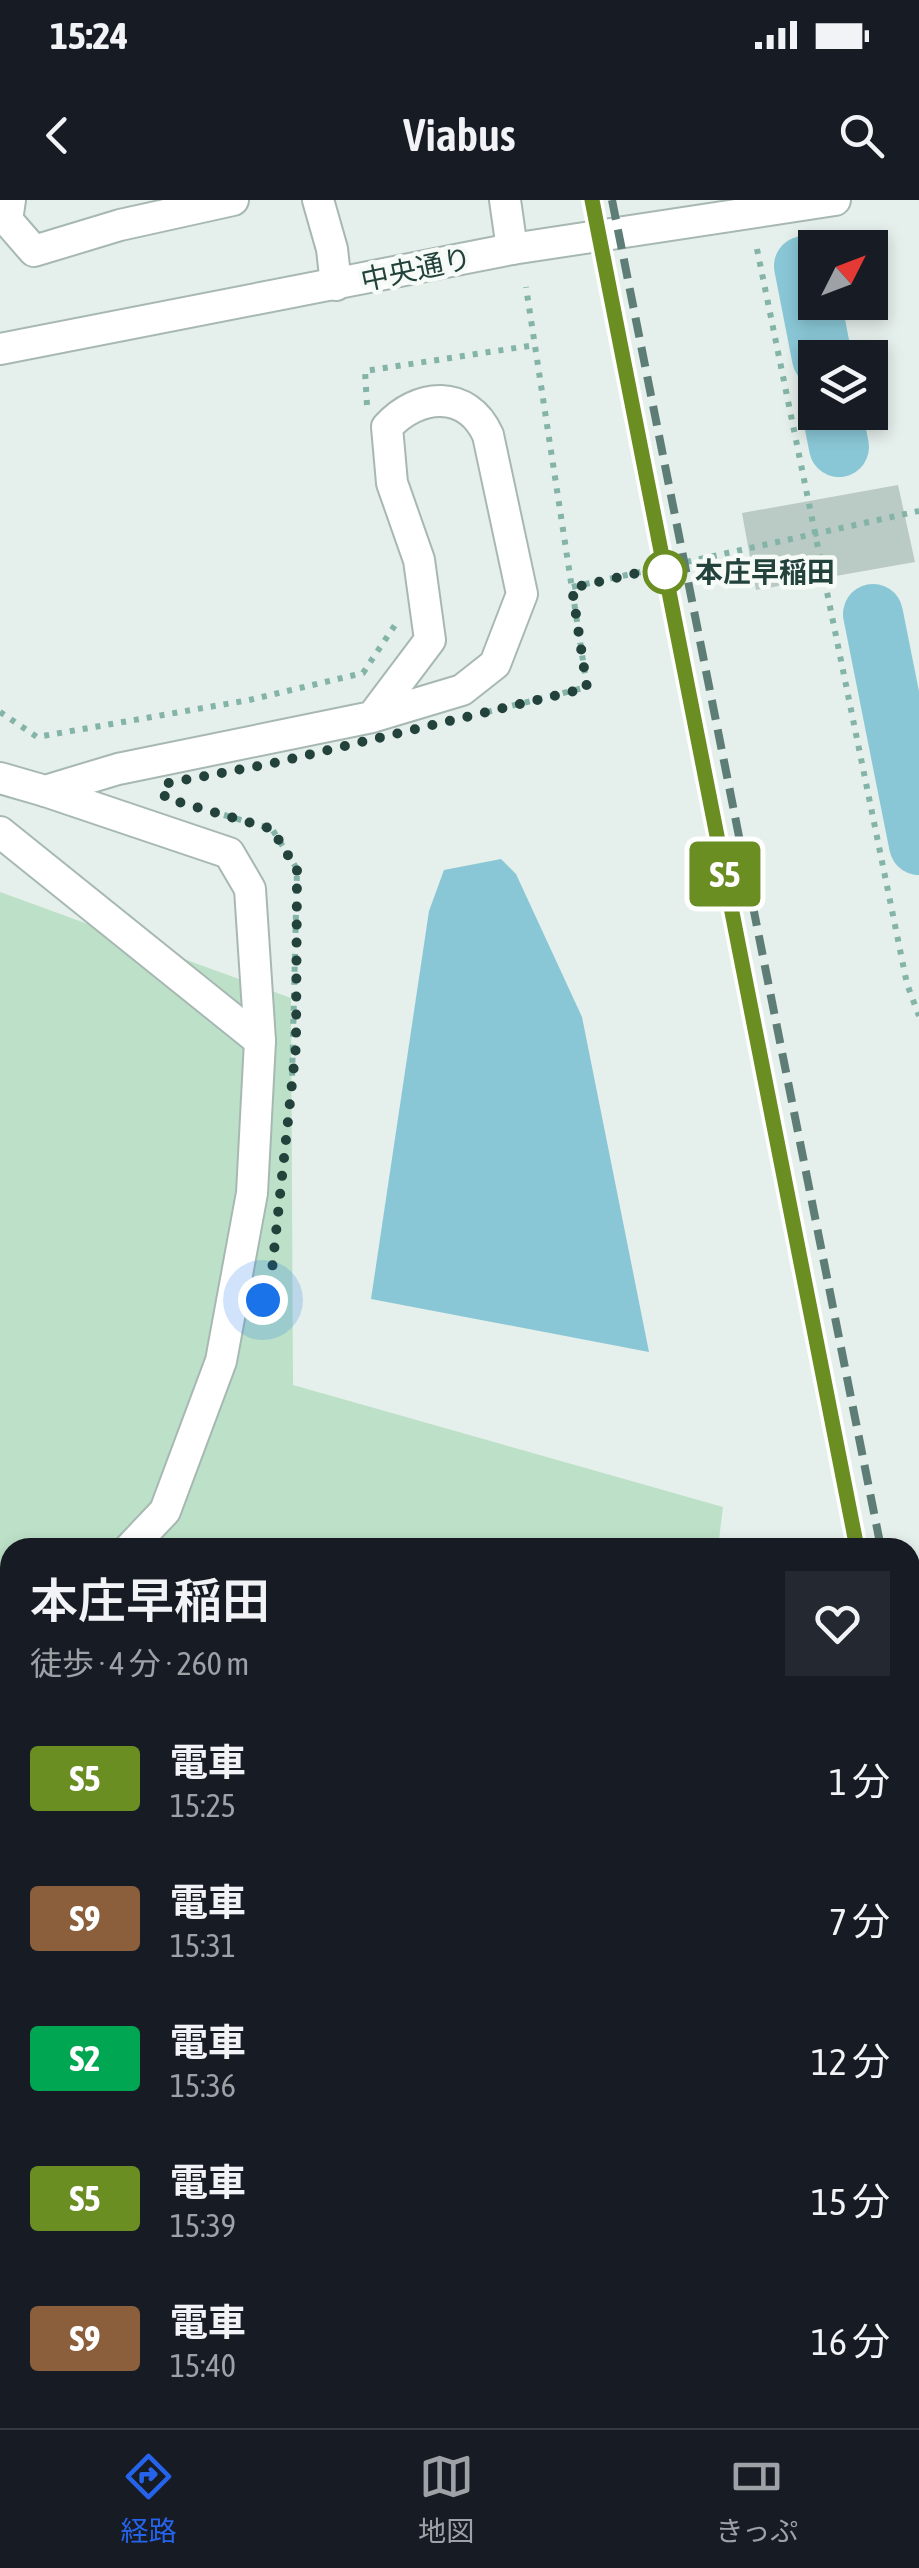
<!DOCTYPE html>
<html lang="ja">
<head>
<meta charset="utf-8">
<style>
	:root { --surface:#171b24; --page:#242831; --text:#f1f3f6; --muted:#9ea1a6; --line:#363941; --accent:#2563eb }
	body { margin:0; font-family:"Asap Condensed","Noto Sans JP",sans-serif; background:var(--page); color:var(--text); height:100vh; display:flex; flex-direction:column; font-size:38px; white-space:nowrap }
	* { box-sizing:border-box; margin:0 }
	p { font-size:32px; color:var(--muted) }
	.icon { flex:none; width:55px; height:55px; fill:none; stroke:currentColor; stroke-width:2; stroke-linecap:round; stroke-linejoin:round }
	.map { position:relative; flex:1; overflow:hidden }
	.details { position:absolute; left:0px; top:1338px; width:920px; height:892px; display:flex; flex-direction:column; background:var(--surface); border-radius:30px 30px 0 0; box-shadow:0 5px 15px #0003 }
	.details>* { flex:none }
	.badge { padding:0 20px; border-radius:8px; font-size:35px; line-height:65px }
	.needle { width:65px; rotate:48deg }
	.buttons { position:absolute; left:798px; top:30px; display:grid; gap:20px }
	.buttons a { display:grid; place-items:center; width:90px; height:90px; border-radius:0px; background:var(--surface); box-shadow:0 5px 15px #0003; font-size:50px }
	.you { position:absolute; width:50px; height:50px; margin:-25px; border:8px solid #fff; border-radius:50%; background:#1a73e8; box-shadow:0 0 0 15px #1a73e833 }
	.map>.badge { position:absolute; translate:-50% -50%; box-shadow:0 0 0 5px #fff }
	.round { display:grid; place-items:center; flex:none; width:105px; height:105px; border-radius:0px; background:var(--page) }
	.overview { display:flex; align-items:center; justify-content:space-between; height:170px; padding:0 30px }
	h1 { font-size:48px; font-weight:600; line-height:75px }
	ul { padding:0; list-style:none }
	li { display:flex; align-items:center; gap:30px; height:140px; padding:0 30px }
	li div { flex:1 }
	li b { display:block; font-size:38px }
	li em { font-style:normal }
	li .badge { min-width:110px; font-weight:700; text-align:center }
	.status { display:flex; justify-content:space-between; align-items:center; height:70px; padding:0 50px; background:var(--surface); direction:ltr }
	.status svg { height:28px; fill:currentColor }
	header { display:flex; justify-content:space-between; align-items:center; height:130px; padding:0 30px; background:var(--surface); font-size:45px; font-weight:600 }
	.dock { display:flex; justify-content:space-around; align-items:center; height:140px; border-top:2px solid var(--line); background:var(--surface); font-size:28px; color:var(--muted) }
	.dock a { display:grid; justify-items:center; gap:5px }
	.dock .current { color:var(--accent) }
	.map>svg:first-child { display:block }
</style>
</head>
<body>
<div class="status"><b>15:24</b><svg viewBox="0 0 49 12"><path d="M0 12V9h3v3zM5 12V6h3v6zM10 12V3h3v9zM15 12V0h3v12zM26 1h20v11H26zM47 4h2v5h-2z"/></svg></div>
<header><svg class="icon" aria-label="back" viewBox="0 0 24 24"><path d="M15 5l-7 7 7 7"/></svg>Viabus<svg class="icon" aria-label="search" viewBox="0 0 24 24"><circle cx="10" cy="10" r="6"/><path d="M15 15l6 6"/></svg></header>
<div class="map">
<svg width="919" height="2228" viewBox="0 0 919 2228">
	<rect width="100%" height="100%" fill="#e5efeb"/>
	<path fill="#bde1c8" d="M0 692 291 798 293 1185 723 1307 718 1347 10 1348V2220H890L891 2228H0Z"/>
	<path fill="#8ac7d6" d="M501 659 516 674 582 817 649 1152 371 1099 429 711 444 670Z"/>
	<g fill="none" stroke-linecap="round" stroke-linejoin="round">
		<g stroke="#8ac7d6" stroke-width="60">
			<path d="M804 66 822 158"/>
			<path d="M832 212 839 247"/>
			<path d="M873 414 919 645"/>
		</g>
	</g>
	<path fill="#bacac4" d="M898 285 915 362 756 390 742 313Z"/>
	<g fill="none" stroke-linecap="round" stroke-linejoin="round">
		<defs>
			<g id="minor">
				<path d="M10 0 7 20 34 51 120 25 233 0"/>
				<path d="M318 0 332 49 336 85"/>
				<path d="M505 0 512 49"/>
				<path d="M0 149 512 49 835 0"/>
				<path d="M0 578 45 591 118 569 372 517 462 490 495 464 522 394 488 235C467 189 418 193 387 227L392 283 419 360 430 440 372 517"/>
				<path d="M45 591 229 653 250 689 260 841 252 993 221 1161 165 1311 130 1348"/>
				<path d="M0 632 260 841"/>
				<path d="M0 1498 10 1486"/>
				<path d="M0 1921 10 1909"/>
				<path d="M910 1950 919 1949"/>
			</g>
		</defs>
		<use href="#minor" stroke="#a7b8b3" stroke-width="34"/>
		<g stroke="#83b4a7" stroke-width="6" stroke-dasharray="5 8" stroke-linecap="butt">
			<path d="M757 49 907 784 919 816"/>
			<path d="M367 205 365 171 535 145"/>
			<path d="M572 387 919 311"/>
			<path d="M0 512 37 537 249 500 363 473 397 422"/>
			<path d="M487 512 587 487 526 87"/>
			<path d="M224 615 272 629 297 669 292 880"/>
		</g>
		<use href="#minor" stroke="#fff" stroke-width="30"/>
		<g stroke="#5d7d76" stroke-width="8" stroke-dasharray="20 10" stroke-linecap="butt">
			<path d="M592 0 857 1348"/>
			<path d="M612 0 881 1348"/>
			<path d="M910 1494 919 1540"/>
			<path d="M910 1614 919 1659"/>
		</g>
	</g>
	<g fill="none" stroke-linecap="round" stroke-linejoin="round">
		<defs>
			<path id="line" d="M592 0 857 1348"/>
		</defs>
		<use href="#line" stroke="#fff" stroke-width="22"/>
		<use href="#line" stroke="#6b8e23" stroke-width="15"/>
		<path stroke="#22423b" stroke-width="10" stroke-dasharray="0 18" d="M263 1100 272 1070 296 846 297 670 272 629 165 598 163 584 274 563 587 488 572 388 677 364 665 372"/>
	</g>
	<circle fill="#fff" stroke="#6b8e23" stroke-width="5" cx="665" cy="372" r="20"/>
	<g text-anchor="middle" stroke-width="9" stroke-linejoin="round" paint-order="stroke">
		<g font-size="28" fill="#22423b" stroke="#f6fbf8">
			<text transform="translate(416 69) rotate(-12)" y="10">中央通り</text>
		</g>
		<g font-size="28" font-weight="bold" fill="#22423b" stroke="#f6fbf8" text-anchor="start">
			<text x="695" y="382">本庄早稲田</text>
		</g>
	</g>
</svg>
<div class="buttons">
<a><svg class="needle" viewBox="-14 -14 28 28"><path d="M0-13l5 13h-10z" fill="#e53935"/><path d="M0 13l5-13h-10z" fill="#9ea1a6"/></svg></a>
<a><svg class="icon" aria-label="layers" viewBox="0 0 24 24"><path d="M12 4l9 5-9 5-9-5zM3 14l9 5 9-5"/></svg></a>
</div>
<div class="you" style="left:263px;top:1100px"></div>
<b class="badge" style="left:725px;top:674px;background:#6b8e23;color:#fff">S5</b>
<section class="details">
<div class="overview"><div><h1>本庄早稲田</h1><p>徒歩 · 4 分 · 260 m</p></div><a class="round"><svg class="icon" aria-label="heart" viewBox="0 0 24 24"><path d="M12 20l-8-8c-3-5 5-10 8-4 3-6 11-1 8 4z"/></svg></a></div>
<ul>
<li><span class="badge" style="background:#6b8e23;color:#fff">S5</span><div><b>電車</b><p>15:25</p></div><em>1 分</em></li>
<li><span class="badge" style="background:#8b5e3c;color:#fff">S9</span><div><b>電車</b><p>15:31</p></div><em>7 分</em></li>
<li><span class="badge" style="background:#00a651;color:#fff">S2</span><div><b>電車</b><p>15:36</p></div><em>12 分</em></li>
<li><span class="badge" style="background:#6b8e23;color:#fff">S5</span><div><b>電車</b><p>15:39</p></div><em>15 分</em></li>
<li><span class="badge" style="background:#8b5e3c;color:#fff">S9</span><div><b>電車</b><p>15:40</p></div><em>16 分</em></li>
</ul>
</section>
</div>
<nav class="dock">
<a class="current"><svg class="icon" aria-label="directions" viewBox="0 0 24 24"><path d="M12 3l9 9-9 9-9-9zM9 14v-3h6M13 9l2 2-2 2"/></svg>経路</a>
<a><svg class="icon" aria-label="map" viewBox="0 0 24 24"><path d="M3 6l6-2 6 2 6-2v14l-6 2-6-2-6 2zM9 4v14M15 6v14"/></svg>地図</a>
<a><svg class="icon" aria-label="tickets" viewBox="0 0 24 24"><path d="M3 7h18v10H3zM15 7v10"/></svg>きっぷ</a>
</nav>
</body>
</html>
